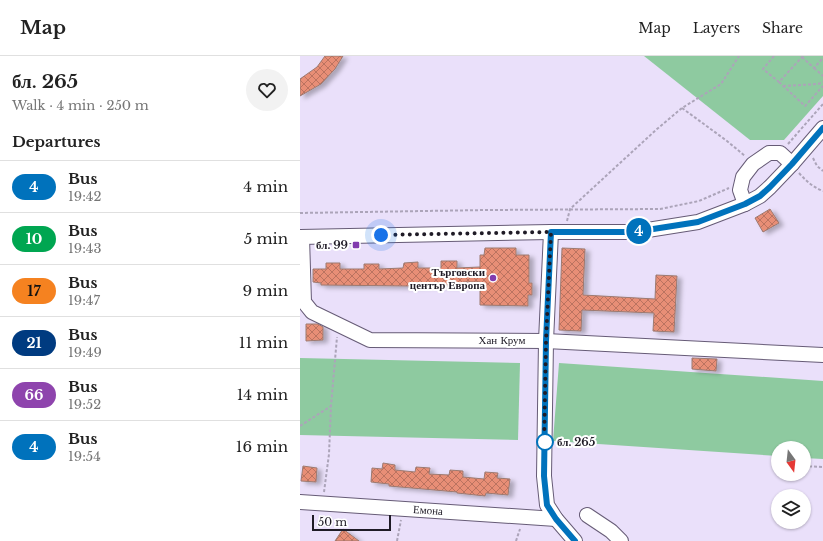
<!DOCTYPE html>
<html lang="en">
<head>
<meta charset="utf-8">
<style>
	:root { --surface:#fff; --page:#f2f2f2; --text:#222; --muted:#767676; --line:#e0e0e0 }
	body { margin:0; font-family:"Libre Baskerville",serif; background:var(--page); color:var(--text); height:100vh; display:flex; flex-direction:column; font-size:15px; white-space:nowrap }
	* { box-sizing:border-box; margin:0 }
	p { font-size:13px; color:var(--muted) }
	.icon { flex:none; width:22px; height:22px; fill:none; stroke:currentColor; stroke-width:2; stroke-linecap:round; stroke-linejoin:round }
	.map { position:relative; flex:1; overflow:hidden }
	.sheet { display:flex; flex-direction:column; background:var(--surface); width:300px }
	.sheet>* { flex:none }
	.badge { padding:0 8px; border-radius:13px; font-size:14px; line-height:26px }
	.needle { width:26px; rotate:165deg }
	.controls { position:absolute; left:471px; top:385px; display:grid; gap:8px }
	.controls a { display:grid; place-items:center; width:40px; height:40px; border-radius:50%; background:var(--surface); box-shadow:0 1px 3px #0004; font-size:20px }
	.scale { position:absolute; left:12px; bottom:10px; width:79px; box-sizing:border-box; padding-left:4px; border:2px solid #1f1b26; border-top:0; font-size:11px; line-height:14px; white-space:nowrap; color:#1f1b26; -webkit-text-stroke:3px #fff; paint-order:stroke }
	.you { position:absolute; width:20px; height:20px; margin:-10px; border:3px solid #fff; border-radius:50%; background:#1a73e8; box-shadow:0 0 0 6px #1a73e833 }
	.map>.badge { position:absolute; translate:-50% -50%; box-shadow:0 0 0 2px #fff }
	h2 { padding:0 12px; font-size:15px; line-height:36px }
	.round { display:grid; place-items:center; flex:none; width:42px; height:42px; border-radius:21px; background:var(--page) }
	.head { display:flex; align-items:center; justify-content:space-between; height:68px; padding:0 12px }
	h1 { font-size:19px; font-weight:700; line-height:30px }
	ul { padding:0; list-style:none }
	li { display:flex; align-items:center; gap:12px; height:52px; padding:0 12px; border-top:1px solid var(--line) }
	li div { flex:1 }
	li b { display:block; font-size:15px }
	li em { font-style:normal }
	li .badge { min-width:44px; font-weight:700; text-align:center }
	header { display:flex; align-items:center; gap:24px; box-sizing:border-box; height:56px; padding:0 20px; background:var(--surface); border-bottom:1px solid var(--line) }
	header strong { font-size:19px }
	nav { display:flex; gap:22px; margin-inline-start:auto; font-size:14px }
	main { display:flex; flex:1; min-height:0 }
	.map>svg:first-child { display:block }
</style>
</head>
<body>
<header>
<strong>Map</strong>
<nav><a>Map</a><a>Layers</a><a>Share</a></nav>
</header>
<main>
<section class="sheet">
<div class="head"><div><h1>бл. 265</h1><p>Walk · 4 min · 250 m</p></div><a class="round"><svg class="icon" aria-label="heart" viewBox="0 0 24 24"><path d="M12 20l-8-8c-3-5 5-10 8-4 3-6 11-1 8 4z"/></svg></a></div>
<h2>Departures</h2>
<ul>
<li><span class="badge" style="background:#0072bc;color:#fff">4</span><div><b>Bus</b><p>19:42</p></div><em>4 min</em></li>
<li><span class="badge" style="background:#00a651;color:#fff">10</span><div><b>Bus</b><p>19:43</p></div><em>5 min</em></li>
<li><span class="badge" style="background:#f58220;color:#111">17</span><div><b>Bus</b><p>19:47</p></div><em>9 min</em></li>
<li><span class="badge" style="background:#003b80;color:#fff">21</span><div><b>Bus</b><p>19:49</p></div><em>11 min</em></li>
<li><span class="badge" style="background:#8e44ad;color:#fff">66</span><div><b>Bus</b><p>19:52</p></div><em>14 min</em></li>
<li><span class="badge" style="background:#0072bc;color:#fff">4</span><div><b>Bus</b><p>19:54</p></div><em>16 min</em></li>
</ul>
</section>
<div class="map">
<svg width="523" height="485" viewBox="0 0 523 485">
	<defs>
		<pattern id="building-cross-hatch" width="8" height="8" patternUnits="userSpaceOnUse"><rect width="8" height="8" fill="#e88e76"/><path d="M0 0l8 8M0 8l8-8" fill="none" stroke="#bb7361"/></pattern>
		<filter id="shadow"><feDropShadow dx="4.5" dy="2.5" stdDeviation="2" flood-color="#0004"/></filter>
	</defs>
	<rect width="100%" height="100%" fill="#eae0fa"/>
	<g fill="#8ecaa0">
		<path d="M344 0H523V40L484 84H450Z"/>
		<path d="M0 302 220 307 218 384 0 379Z"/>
		<path d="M259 307 523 325V403L504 402V392H478V400L253 385Z"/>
	</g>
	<g fill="url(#building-cross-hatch)" stroke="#9c7a71" filter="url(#shadow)">
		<path d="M25 0H43L35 13 21 28 0 40V23L17 11Z"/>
		<path d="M470 153 479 167 463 176 455 162Z"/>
		<path d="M185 192H216V199H229V227H232V239H228V250L180 249V226H163V229H127L107 230 21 229V227L13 226V213H26V207H40V213H64V208H79V213L103 212 104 207 118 206V212H141V205H157V212L180 211V199H184Z"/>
		<path d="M262 192 285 193 283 239 355 243 356 219 377 220 374 276 353 275 354 257 282 254 281 275 259 274Z"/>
		<path d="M6 268H18L23 271V284L6 285Z"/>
		<path d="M392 302 417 303 416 315 392 313Z"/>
		<path d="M83 407 95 409V414L115 416 116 411 130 412 129 418 149 419 150 414 163 415V421L184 423 185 416 198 417 197 422 210 423 208 439 186 437 185 440 157 437V436L89 430V428L71 426 72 412 82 413Z"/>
		<path d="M3 410 17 412 16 426 1 425Z"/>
		<path d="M43 473 59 485H35Z"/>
	</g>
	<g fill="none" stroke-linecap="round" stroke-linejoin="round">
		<defs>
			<g id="minor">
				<path d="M445 148 440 134 443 121 453 108 469 97H480L492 108"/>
				<path d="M251 176 246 285 244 420 247 449 256 463 275 485"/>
				<path d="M0 181 251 176H335L398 166 445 148 460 140 470 131 492 108 523 72"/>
				<path d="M2 181 4 246 12 256 70 284 246 285 523 299"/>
				<path d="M0 446 256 463"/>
				<path d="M287 459 311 475 321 485"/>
			</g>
		</defs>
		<use href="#minor" stroke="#665b76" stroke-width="16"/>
		<g stroke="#aca4b9" stroke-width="2" stroke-dasharray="3 2" stroke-linecap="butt">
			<path d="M474 0 463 13 479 26 503 0"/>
			<path d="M502 1 514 12 523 2"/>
			<path d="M514 12 523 20"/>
			<path d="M479 26 505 50 523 30"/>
			<path d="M483 30 518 28 523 26"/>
			<path d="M382 52 427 85 445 100"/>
			<path d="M488 88 523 48"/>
			<path d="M513 102 517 110 523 115"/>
			<path d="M499 117C506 125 513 131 523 135"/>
			<path d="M0 157 187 154 360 153 399 145 429 132"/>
			<path d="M267 165 270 153 357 73 382 52 421 28 439 0"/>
			<path d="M0 370 31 350"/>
			<path d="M482 391V392"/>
			<path d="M504 410 523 411"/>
			<path d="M24 436 29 398 31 350 37 281"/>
			<path d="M97 485 101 464"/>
			<path d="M216 485 220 473"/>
		</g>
		<use href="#minor" stroke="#fff" stroke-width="14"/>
	</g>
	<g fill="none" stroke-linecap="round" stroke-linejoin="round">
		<defs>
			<path id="line" d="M275 485 256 463 247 449 244 420 246 285 251 176H334L398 166 445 148 460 140 470 131 492 108 523 72"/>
		</defs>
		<use href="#line" stroke="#fff" stroke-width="9"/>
		<use href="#line" stroke="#0072bc" stroke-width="6"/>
		<path stroke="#1f1b26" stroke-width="4" stroke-dasharray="0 7.2" d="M81 179 251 176 246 285 244 390 245 386"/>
	</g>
	<g fill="#823bae" stroke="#fff" stroke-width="1.5">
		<rect x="52" y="185" width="8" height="8" rx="2"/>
		<circle cx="193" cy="222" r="4"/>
	</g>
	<circle fill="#fff" stroke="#0072bc" stroke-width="2" cx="245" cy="386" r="8"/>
	<g text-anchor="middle" stroke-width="4" stroke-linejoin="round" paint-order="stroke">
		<g font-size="11" font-weight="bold" fill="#1f1b26" stroke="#fff" text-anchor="end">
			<text x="48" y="193">бл. 99</text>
			<text x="185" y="220">Търговски<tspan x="185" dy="13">център Европа</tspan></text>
		</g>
		<g font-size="11" fill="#1f1b26" stroke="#fff">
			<text x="202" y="288">Хан Крум</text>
			<text transform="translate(128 454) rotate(4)" y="4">Емона</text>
		</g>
		<g font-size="11" font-weight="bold" fill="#1f1b26" stroke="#fff" text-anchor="start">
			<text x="257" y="390">бл. 265</text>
		</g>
	</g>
</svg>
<div class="controls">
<a><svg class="needle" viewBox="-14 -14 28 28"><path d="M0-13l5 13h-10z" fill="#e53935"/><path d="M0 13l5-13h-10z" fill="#767676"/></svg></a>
<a><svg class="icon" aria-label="layers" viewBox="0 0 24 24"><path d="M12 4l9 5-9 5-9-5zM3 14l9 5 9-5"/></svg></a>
</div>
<div class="scale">50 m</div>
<div class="you" style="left:81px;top:179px"></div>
<b class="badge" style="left:339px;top:175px;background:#0072bc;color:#fff">4</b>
</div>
</main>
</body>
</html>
